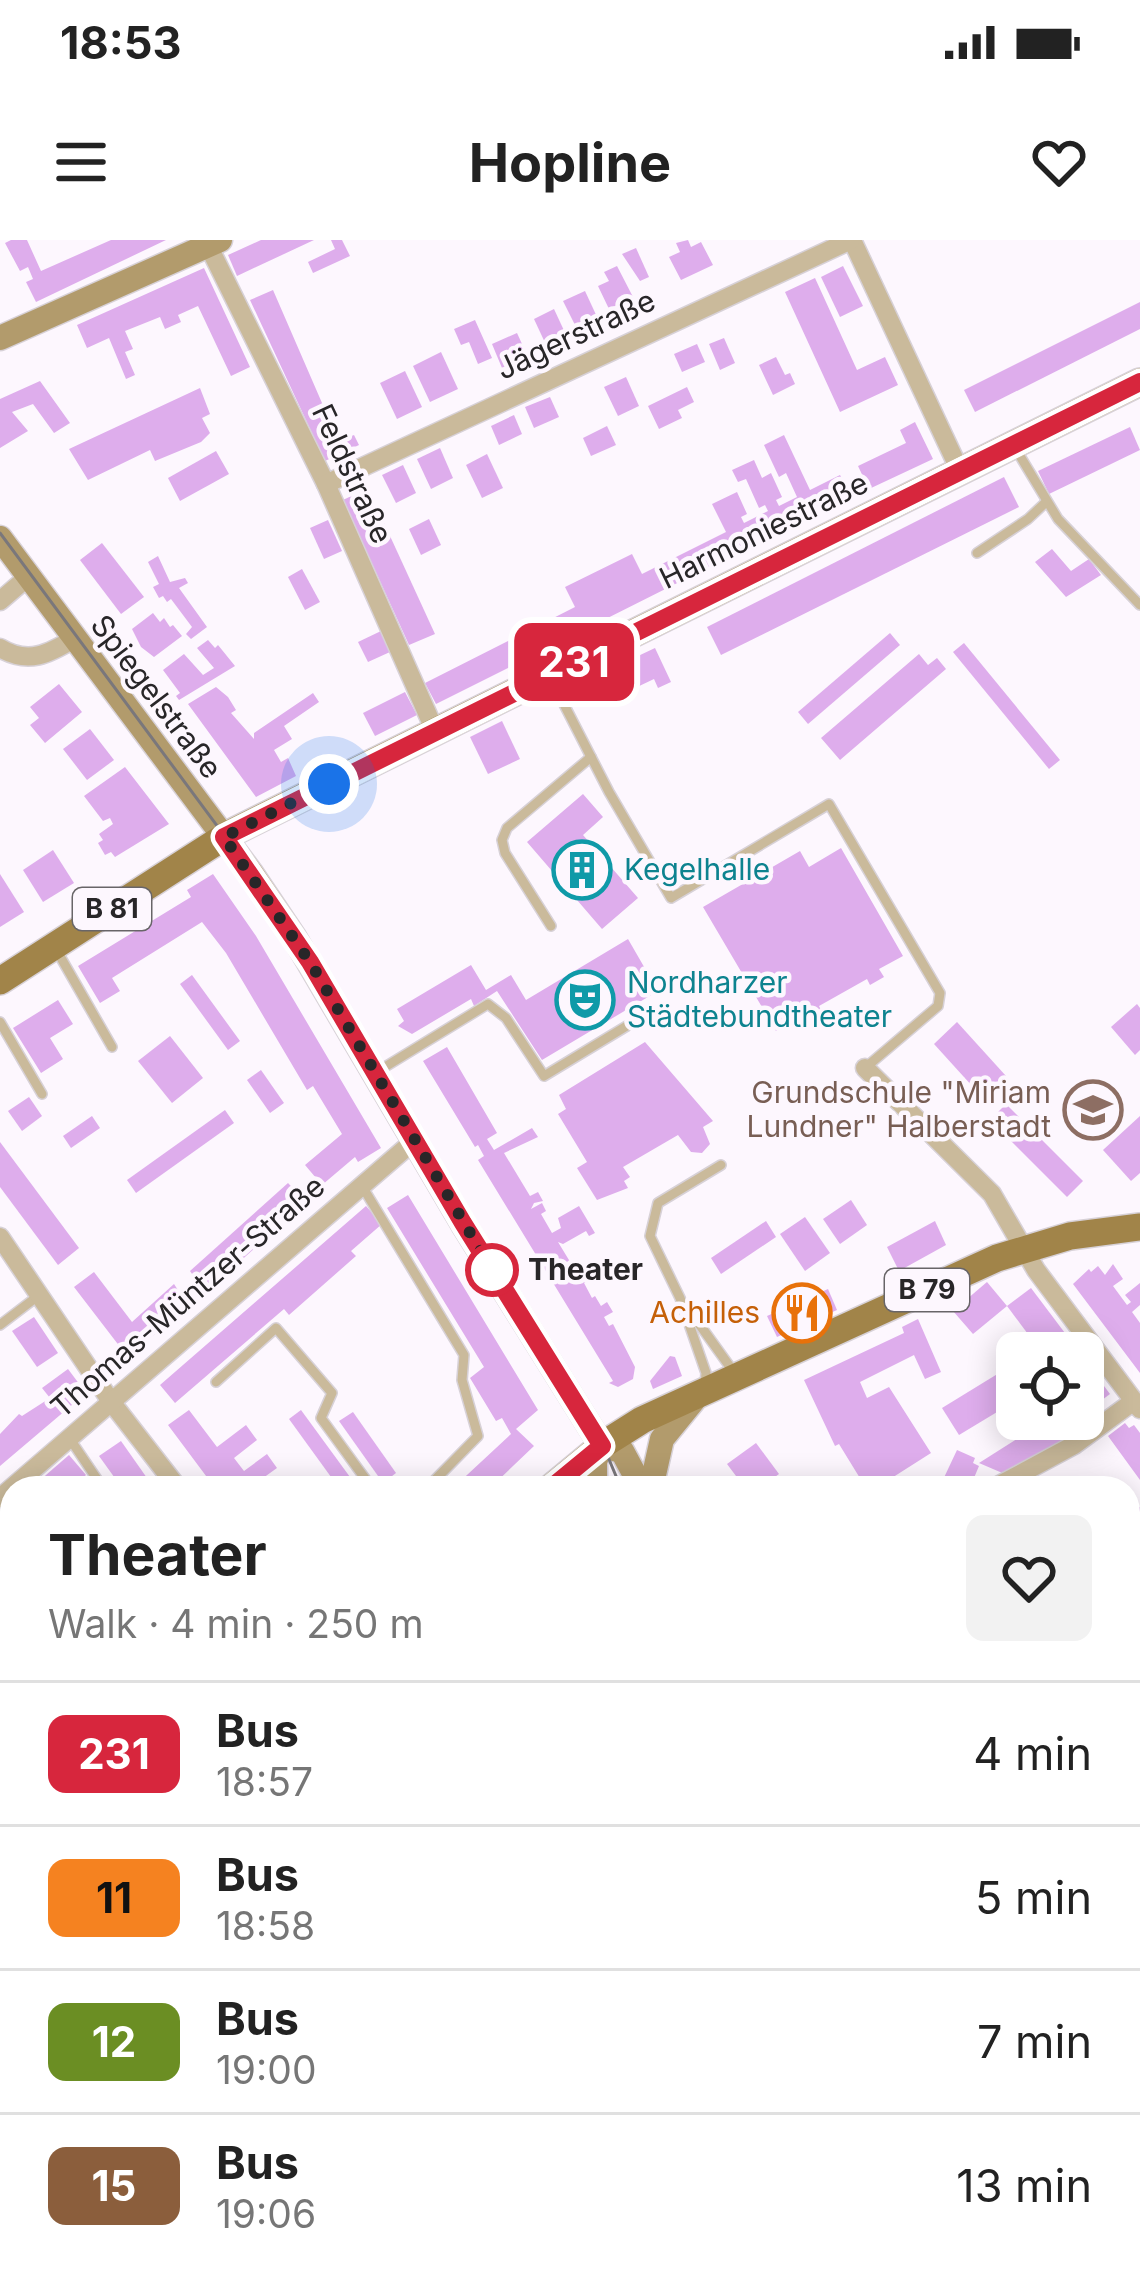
<!DOCTYPE html>
<html lang="en">
<head>
<meta charset="utf-8">
<style>
	:root { --surface:#fff; --page:#f2f2f2; --text:#222; --muted:#767676; --line:#e0e0e0 }
	body { margin:0; font-family:Inter,sans-serif; background:var(--page); color:var(--text); height:100vh; display:flex; flex-direction:column; font-size:45px; white-space:nowrap }
	* { box-sizing:border-box; margin:0 }
	p { font-size:39px; color:var(--muted) }
	.icon { flex:none; width:66px; height:66px; fill:none; stroke:currentColor; stroke-width:2; stroke-linecap:round; stroke-linejoin:round }
	.map { position:relative; flex:1; overflow:hidden }
	.panel { position:absolute; left:0px; top:1236px; width:1140px; height:807px; display:flex; flex-direction:column; background:var(--surface); border-radius:36px 36px 0 0; box-shadow:0 6px 30px #0003 }
	.panel>* { flex:none }
	.badge { padding:0 24px; border-radius:18px; font-size:42px; line-height:78px }
	.controls { position:absolute; left:996px; top:1092px; display:grid; gap:24px }
	.controls a { display:grid; place-items:center; width:108px; height:108px; border-radius:18px; background:var(--surface); box-shadow:0 6px 30px #0003; font-size:60px }
	.you { position:absolute; width:60px; height:60px; margin:-30px; border:9px solid #fff; border-radius:50%; background:#1a73e8; box-shadow:0 0 0 18px #1a73e833 }
	.map>.badge { position:absolute; translate:-50% -50%; box-shadow:0 0 0 6px #fff }
	.round { display:grid; place-items:center; flex:none; width:126px; height:126px; border-radius:18px; background:var(--page) }
	.headline { display:flex; align-items:center; justify-content:space-between; height:204px; padding:0 48px }
	h1 { font-size:57px; font-weight:700; line-height:90px }
	ul { padding:0; list-style:none }
	li { display:flex; align-items:center; gap:36px; height:144px; padding:0 48px; border-top:3px solid var(--line) }
	li div { flex:1 }
	li b { display:block; font-size:45px }
	li em { font-style:normal }
	li .badge { min-width:132px; font-weight:700; text-align:center }
	.status { display:flex; justify-content:space-between; align-items:center; height:84px; padding:0 60px; background:var(--surface); direction:ltr }
	.status svg { height:33px; fill:currentColor }
	header { display:flex; justify-content:space-between; align-items:center; height:156px; padding:0 48px; background:var(--surface); font-size:54px; font-weight:700 }
	.map>svg:first-child { display:block }
</style>
</head>
<body>
<div class="status"><b>18:53</b><svg viewBox="0 0 49 12"><path d="M0 12V9h3v3zM5 12V6h3v6zM10 12V3h3v9zM15 12V0h3v12zM26 1h20v11H26zM47 4h2v5h-2z"/></svg></div>
<header><svg class="icon" aria-label="menu" viewBox="0 0 24 24"><path d="M4 6h16M4 12h16M4 18h16"/></svg>Hopline<svg class="icon" aria-label="heart" viewBox="0 0 24 24"><path d="M12 20l-8-8c-3-5 5-10 8-4 3-6 11-1 8 4z"/></svg></header>
<div class="map">
<svg width="1140" height="2041" viewBox="0 0 1140 2041">
	<rect width="100%" height="100%" fill="#fdf7fe"/>
	<path fill="#c7eab5" d="M12 1770V1905L0 1916V1782Z"/>
	<g fill="#deadec">
		<path d="M11 0H27L41 31 111 0H166L36 62 26 42 33 39 28 27 20 31 5 3Z"/>
		<path d="M261 0H314L237 36 228 15Z"/>
		<path d="M331 0H342L350 16 313 33 308 22 335 9Z"/>
		<path d="M688 0 691 7 701 2 713 25 681 40 669 17 680 12 676 3Z"/>
		<path d="M636 8 649 37 640 41 622 14Z"/>
		<path d="M617 26 633 57 609 69 598 46 609 41 604 32Z"/>
		<path d="M843 26 863 66 840 77 821 37Z"/>
		<path d="M204 28 250 127 231 136 198 66 178 75 181 82 165 89 160 77 125 91 133 109 125 112 135 135 126 139 109 98 87 108 77 85Z"/>
		<path d="M815 38 857 130 885 117 898 145 840 172 785 52Z"/>
		<path d="M273 50 332 186 335 184 342 200 354 195 359 205 325 221 250 60Z"/>
		<path d="M585 51 598 79 577 89 563 61Z"/>
		<path d="M1140 62V89L975 172 964 150Z"/>
		<path d="M554 69 567 97 547 107 534 79Z"/>
		<path d="M475 80 492 118 478 124 469 102 461 105 454 89Z"/>
		<path d="M517 93 528 117 502 128 492 104Z"/>
		<path d="M724 98 735 123 720 130 709 104Z"/>
		<path d="M697 104 705 122 682 132 674 114Z"/>
		<path d="M441 112 458 149 430 162 413 126Z"/>
		<path d="M776 117 785 135 790 133 795 144 773 155 759 125Z"/>
		<path d="M405 131 422 167 397 179 380 143Z"/>
		<path d="M626 137 639 166 618 176 604 147Z"/>
		<path d="M40 141 70 183 54 193 33 164 12 172 28 191 0 208V159Z"/>
		<path d="M687 147 694 162 678 170 682 178 659 189 648 166Z"/>
		<path d="M200 148 210 174 202 178 210 193 201 202 155 221 150 210 88 240 69 209Z"/>
		<path d="M550 157 559 177 534 188 525 167Z"/>
		<path d="M514 175 522 194 499 205 491 186Z"/>
		<path d="M915 182 933 219 869 249 858 226 906 203 900 190Z"/>
		<path d="M607 186 616 205 591 216 583 198Z"/>
		<path d="M1130 187 1140 210 1049 254 1038 231Z"/>
		<path d="M784 195 810 250 840 235 851 256 436 464 425 443 575 367 565 347 632 314 642 334 726 292 712 264 737 252 747 274 741 277 744 283 768 271 765 265 759 268 746 239 738 242 732 230 754 220 762 238 771 233 782 257 776 260 779 266 797 257 786 233 779 237 764 205Z"/>
		<path d="M440 208 453 238 431 249 417 219Z"/>
		<path d="M216 211 229 234 180 261 168 238Z"/>
		<path d="M487 214 503 248 482 258 466 225Z"/>
		<path d="M403 225 416 253 396 263 382 235Z"/>
		<path d="M1004 237 1019 267 721 415 707 387Z"/>
		<path d="M368 248 435 394 409 405 343 260Z"/>
		<path d="M429 279 441 305 421 315 409 289Z"/>
		<path d="M328 280 342 311 324 319 310 288Z"/>
		<path d="M102 303 144 357 121 374 80 320Z"/>
		<path d="M1052 309 1071 331 1089 319 1101 335 1066 357 1035 322Z"/>
		<path d="M158 316 170 342 185 338 188 343 179 348 207 387 191 399 186 394 192 387 171 359 167 362 163 356 159 358 153 347 159 344 148 322Z"/>
		<path d="M302 329 320 362 305 370 288 337Z"/>
		<path d="M153 373 160 382 164 378 170 387 173 385 182 396 154 417 141 407 132 389Z"/>
		<path d="M381 391 390 412 368 422 358 402Z"/>
		<path d="M890 393 900 405 808 484 798 472Z"/>
		<path d="M208 400 215 408 218 405 235 426 179 460 176 456 180 453 163 430 184 414 203 435 214 428 197 408Z"/>
		<path d="M964 403 1060 520 1049 529 953 412Z"/>
		<path d="M655 408 671 442 658 448 654 439 614 458 602 433Z"/>
		<path d="M919 414 928 425 937 418 946 429 840 520 821 498Z"/>
		<path d="M59 444 82 472 45 503 30 485 39 478 30 467Z"/>
		<path d="M216 447 228 457 236 470 231 473 254 499V493L313 453 319 462 284 486 292 499 274 510 281 522 288 518 296 536 256 557 188 464Z"/>
		<path d="M405 452 417 475 375 496 363 473Z"/>
		<path d="M502 481 520 519 488 534 470 497Z"/>
		<path d="M90 489 114 520 87 540 63 509Z"/>
		<path d="M125 527 169 584 115 617 111 612 105 615 98 603 103 600 99 594 113 584 110 578 103 581 84 556Z"/>
		<path d="M583 554 603 577 583 595 638 658 602 689 527 602Z"/>
		<path d="M841 608 903 716 879 729 884 737 870 745 867 739 819 766 823 774 809 782 805 774 776 791 703 667 800 611 809 627Z"/>
		<path d="M53 610 74 643 43 662 23 630Z"/>
		<path d="M0 634 24 672 0 687Z"/>
		<path d="M213 634 256 696 381 908 358 922 355 917 322 945 305 925 342 894 313 846 307 850 226 713 202 682 112 738 120 751 100 763 78 726 191 657 187 650Z"/>
		<path d="M628 699 658 751 606 782 599 770 587 777 594 789 542 820 497 751 474 766 471 759 412 794 398 786 404 781 397 769 471 725 486 750 511 735 526 760Z"/>
		<path d="M192 735 240 801 228 810 180 744Z"/>
		<path d="M58 760 73 784 50 798 63 819 41 833 13 788Z"/>
		<path d="M1137 764 1140 768V810L1135 815 1111 787Z"/>
		<path d="M957 782 1006 836 983 858 934 804Z"/>
		<path d="M170 796 203 838 172 863 138 821Z"/>
		<path d="M645 802 713 881 703 887 710 904 702 913 691 912 678 895 623 927 630 937 624 941 628 948 597 960 577 928 587 922 558 874 566 869 559 855Z"/>
		<path d="M447 807 497 893 487 899 494 910 532 888 538 897 504 913 530 956 538 952 543 961 534 963 531 969 542 963 546 971 541 974 552 993 561 988 558 978 579 966 595 993 589 996 586 991 563 1004 558 1002 572 1025 583 1029 590 1039 584 1043 592 1058 595 1056 601 1066 607 1062 613 1072 604 1077 609 1086 613 1084 635 1127 633 1139 618 1147 609 1143 613 1141 478 920 484 916 478 905 475 907 423 821Z"/>
		<path d="M261 830 284 863 270 873 247 840Z"/>
		<path d="M29 857 42 876 22 891 8 871Z"/>
		<path d="M1006 864 1083 941 1067 957 990 880Z"/>
		<path d="M225 870 234 883 136 953 127 940Z"/>
		<path d="M92 876 100 888 71 908 63 896Z"/>
		<path d="M1140 876V933L1131 941 1103 910Z"/>
		<path d="M0 902 79 1008 58 1025 0 947Z"/>
		<path d="M288 943 306 962 205 1053 190 1031Z"/>
		<path d="M408 955 538 1170 516 1189 534 1206 490 1248H453L511 1194 502 1178 496 1181 470 1138 484 1127 387 968Z"/>
		<path d="M851 960 867 985 840 1004 823 979Z"/>
		<path d="M366 966 382 984 351 1011 356 1016 289 1075 284 1069 175 1163 160 1145Z"/>
		<path d="M805 977 830 1013 805 1031 780 994Z"/>
		<path d="M766 981 776 997 721 1034 711 1018Z"/>
		<path d="M935 981 946 1005 899 1031 887 1007Z"/>
		<path d="M1113 1024 1123 1039 1113 1046 1127 1065 1131 1062 1125 1055 1140 1043V1065L1132 1072 1140 1083V1133L1073 1044 1089 1029 1091 1032 1098 1026 1105 1035Z"/>
		<path d="M94 1032 132 1082 174 1044 189 1067 127 1116 74 1047Z"/>
		<path d="M987 1042 1007 1066 973 1094 953 1071Z"/>
		<path d="M1031 1048 1080 1113H1042L1007 1066Z"/>
		<path d="M828 1049 837 1070 777 1097 767 1076Z"/>
		<path d="M34 1077 58 1113 37 1127 12 1091Z"/>
		<path d="M918 1079 941 1132 925 1139 914 1115 860 1142 867 1158 889 1147 931 1213 876 1248H866L839 1204 835 1206 804 1140 904 1093 902 1087Z"/>
		<path d="M670 1116 675 1117 682 1136 653 1149 650 1141Z"/>
		<path d="M1083 1118 1110 1154 1086 1172 1083 1168Z"/>
		<path d="M1017 1122V1160L959 1195 942 1168Z"/>
		<path d="M68 1129 86 1153 0 1226V1194L19 1174 22 1176 50 1158 42 1148Z"/>
		<path d="M189 1170 217 1207 246 1185 257 1200 234 1218 244 1231 267 1214 277 1228 249 1248H215L168 1185Z"/>
		<path d="M301 1170 358 1248H339L289 1179Z"/>
		<path d="M353 1172 396 1233 383 1243 339 1181Z"/>
		<path d="M1031 1179H1065L1074 1194 1007 1235 979 1223 1036 1187Z"/>
		<path d="M1125 1183 1129 1188 1134 1185 1140 1193V1240L1108 1196Z"/>
		<path d="M121 1201 154 1248H122L99 1216Z"/>
		<path d="M756 1203 779 1234 760 1248H745L727 1224Z"/>
		<path d="M957 1210 975 1218 973 1223 979 1226 971 1245 965 1242 962 1248H950L941 1244Z"/>
		<path d="M69 1215 86 1235 71 1248H31Z"/>
		<path d="M1140 1267V1300L1128 1303V1270Z"/>
		<path d="M0 1427 12 1445V1493L0 1477Z"/>
		<path d="M12 1661V1695L0 1706V1672Z"/>
		<path d="M1128 1825 1140 1844V1887L1128 1894Z"/>
		<path d="M321 2031 331 2037 341 2031H426L427 2034 423 2041H305Z"/>
		<path d="M542 2031H695L689 2041H528Z"/>
		<path d="M1045 2031H1082L1085 2037 1076 2041H1035Z"/>
	</g>
	<g fill="none" stroke-linecap="round" stroke-linejoin="round">
		<defs>
			<g id="lane">
				<path d="M1017 211 1058 279 1140 365"/>
				<path d="M977 313 1028 279 1045 263"/>
				<path d="M551 439 609 552 671 658 829 564 940 753 938 766 865 828"/>
				<path d="M551 686 505 613 502 600 507 588 591 517"/>
				<path d="M57 711 112 807"/>
				<path d="M0 782 42 854"/>
				<path d="M375 833 488 764 506 778 544 836 640 778"/>
				<path d="M362 946 464 1115 462 1140 478 1196 427 1248"/>
				<path d="M687 1067 733 1131"/>
				<path d="M0 1085 38 1056"/>
				<path d="M216 1142 276 1088 332 1153 321 1178 372 1248"/>
				<path d="M705 1146 706 1133 680 1058 650 996 658 963 721 925"/>
				<path d="M70 1199 103 1248"/>
				<path d="M0 1648 12 1636"/>
				<path d="M1128 1936 1138 1950"/>
				<path d="M1128 1966 1140 1982"/>
				<path d="M1128 2013 1140 2003"/>
				<path d="M87 2031 96 2041"/>
				<path d="M1096 2041 1108 2031"/>
			</g>
			<g id="street">
				<path d="M852 0 960 231"/>
				<path d="M208 5 326 244 435 491"/>
				<path d="M326 244 851 0"/>
				<path d="M0 361 29 336"/>
				<path d="M0 408C28 425 49 414 75 398"/>
				<path d="M865 828 992 954 1036 1030 1140 1169"/>
				<path d="M0 997 112 1163 178 1248"/>
				<path d="M994 1248 1074 1205 1134 1161"/>
				<path d="M0 1258 415 900"/>
				<path d="M0 1526 12 1544"/>
				<path d="M1128 1738 1140 1731"/>
				<path d="M1128 1916 1140 1909"/>
				<path d="M0 1996 12 1985"/>
				<path d="M241 2041 253 2031"/>
			</g>
			<g id="secondary">
				<path d="M0 98 220 0"/>
				<path d="M0 298 251 633 294 697 463 984 602 1206"/>
				<path d="M602 1206 622 1211 642 1248"/>
				<path d="M595 1248V1221L602 1206"/>
				<path d="M651 1248 662 1199 693 1161"/>
				<path d="M820 2031 827 2041"/>
				<path d="M870 2031 878 2041"/>
				<path d="M483 2041 496 2031"/>
				<path d="M947 2041 960 2031"/>
			</g>
			<g id="primary">
				<path d="M0 741 227 595 1140 142"/>
				<path d="M551 1248 604 1204 642 1180 997 1018 1070 996 1140 987"/>
				<path d="M0 1758 12 1747"/>
			</g>
		</defs>
		<use href="#lane" stroke="#d7d1d7" stroke-width="12"/>
		<use href="#street" stroke="#d7d1d7" stroke-width="21"/>
		<use href="#secondary" stroke="#d7d1d7" stroke-width="27"/>
		<use href="#primary" stroke="#d7d1d7" stroke-width="30"/>
		<use href="#lane" stroke="#caba9b" stroke-width="9"/>
		<use href="#street" stroke="#caba9b" stroke-width="18"/>
		<use href="#secondary" stroke="#b29b6c" stroke-width="24"/>
		<use href="#primary" stroke="#a18449" stroke-width="27"/>
		<g stroke="#7a777b" stroke-width="3">
			<path d="M0 293 298 695 466 981 598 1193 621 1248"/>
			<path d="M842 2031 849 2041"/>
			<path d="M489 2041 503 2031"/>
		</g>
	</g>
	<g fill="none" stroke-linecap="round" stroke-linejoin="round">
		<defs>
			<path id="line" d="M551 1248 602 1206 463 983 310 722 224 597 1140 142"/>
		</defs>
		<use href="#line" stroke="#fff" stroke-width="27"/>
		<use href="#line" stroke="#d7263d" stroke-width="18"/>
		<path stroke="#282628" stroke-width="12" stroke-dasharray="0 21.6" d="M329 544 224 597 310 722 492 1030"/>
	</g>
	<defs>
		<symbol id="building-ring" viewBox="-11 -11 22 22"><circle r="9.5" fill="#fdf7fe" stroke="#0f9aa8" stroke-width="1.5"/><path d="M-4-6H4V6H1V3H-1V6H-4ZM-2.5-4.3h1.7v1.8h-1.7ZM.8-4.3h1.7v1.8H.8ZM-2.5-1h1.7V.8h-1.7ZM.8-1h1.7V.8H.8Z" fill="#0f9aa8"/></symbol>
		<symbol id="theatre-ring" viewBox="-11 -11 22 22"><circle r="9.5" fill="#fdf7fe" stroke="#0f9aa8" stroke-width="1.5"/><path d="M-5-5.5Q0-4 5-5.5V0Q5 5 0 6Q-5 5-5 0ZM-3.3-2.5H-1v1.5H-3.3ZM1-2.5H3.3v1.5H1ZM-2.8 1Q0 5.5 2.8 1Z" fill="#0f9aa8"/></symbol>
		<symbol id="school-ring" viewBox="-11 -11 22 22"><circle r="9.5" fill="#fdf7fe" stroke="#8d6e63" stroke-width="1.5"/><path d="M0-5L7-2L0 1L-7-2ZM-4 1L0 2.5L4 1V4Q0 6-4 4Z" fill="#8d6e63"/></symbol>
		<symbol id="restaurant-ring" viewBox="-11 -11 22 22"><circle r="9.5" fill="#fdf7fe" stroke="#e8710a" stroke-width="1.5"/><path d="M-5-6h1v4h1v-4h1v4h1v-4h1v5L-1.5 .5V6h-2V.5L-5-1ZM5-6V6H3V1.5H1.5Q1.5-4 5-6Z" fill="#e8710a"/></symbol>
	</defs>
	<g fill-rule="evenodd">
		<use href="#building-ring" x="549" y="597" width="66" height="66"/>
		<use href="#theatre-ring" x="552" y="727" width="66" height="66"/>
		<use href="#school-ring" x="1060" y="837" width="66" height="66"/>
		<use href="#restaurant-ring" x="769" y="1040" width="66" height="66"/>
	</g>
	<circle fill="#fff" stroke="#d7263d" stroke-width="6" cx="492" cy="1030" r="24"/>
	<g text-anchor="middle" stroke-width="9" stroke-linejoin="round" paint-order="stroke">
		<g fill="#fdf7fe" stroke="#686568" stroke-width="3">
			<rect x="73" y="648" width="78" height="42" rx="9"/>
			<rect x="885" y="1029" width="84" height="42" rx="9"/>
		</g>
		<g font-size="27" font-weight="bold" fill="#282628">
			<text x="112" y="678">B 81</text>
			<text x="927" y="1059">B 79</text>
		</g>
		<g font-size="30" fill="#282628" stroke="#fdf7fe">
			<text transform="translate(576 95) rotate(-25)" y="10">Jägerstraße</text>
			<text transform="translate(352 234) rotate(65)" y="10">Feldstraße</text>
			<text transform="translate(764 291) rotate(-26)" y="10">Harmoniestraße</text>
			<text transform="translate(156 457) rotate(53)" y="10">Spiegelstraße</text>
			<text transform="translate(188 1057) rotate(-41)" y="10">Thomas-Müntzer-Straße</text>
		</g>
		<g font-size="30" fill="#0d838f" stroke="#fdf7fe" text-anchor="start">
			<text x="624" y="640">Kegelhalle</text>
			<text x="627" y="753">Nordharzer<tspan x="627" dy="34">Städtebundtheater</tspan></text>
		</g>
		<g font-size="30" fill="#785e54" stroke="#fdf7fe" text-anchor="end">
			<text x="1051" y="863">Grundschule "Miriam<tspan x="1051" dy="34">Lundner" Halberstadt</tspan></text>
		</g>
		<g font-size="30" font-weight="bold" fill="#282628" stroke="#fdf7fe" text-anchor="start">
			<text x="528" y="1040">Theater</text>
		</g>
		<g font-size="30" fill="#c56008" stroke="#fdf7fe" text-anchor="end">
			<text x="760" y="1083">Achilles</text>
		</g>
	</g>
</svg>
<div class="controls">
<a><svg class="icon" aria-label="locate" viewBox="0 0 24 24"><circle cx="12" cy="12" r="6"/><path d="M12 2v4M12 18v4M2 12h4M18 12h4"/></svg></a>
</div>
<div class="you" style="left:329px;top:544px"></div>
<b class="badge" style="left:574px;top:422px;background:#d7263d;color:#fff">231</b>
<section class="panel">
<div class="headline"><div><h1>Theater</h1><p>Walk · 4 min · 250 m</p></div><a class="round"><svg class="icon" aria-label="heart" viewBox="0 0 24 24"><path d="M12 20l-8-8c-3-5 5-10 8-4 3-6 11-1 8 4z"/></svg></a></div>
<ul>
<li><span class="badge" style="background:#d7263d;color:#fff">231</span><div><b>Bus</b><p>18:57</p></div><em>4 min</em></li>
<li><span class="badge" style="background:#f58220;color:#111">11</span><div><b>Bus</b><p>18:58</p></div><em>5 min</em></li>
<li><span class="badge" style="background:#6b8e23;color:#fff">12</span><div><b>Bus</b><p>19:00</p></div><em>7 min</em></li>
<li><span class="badge" style="background:#8b5e3c;color:#fff">15</span><div><b>Bus</b><p>19:06</p></div><em>13 min</em></li>
</ul>
</section>
</div>
</body>
</html>
